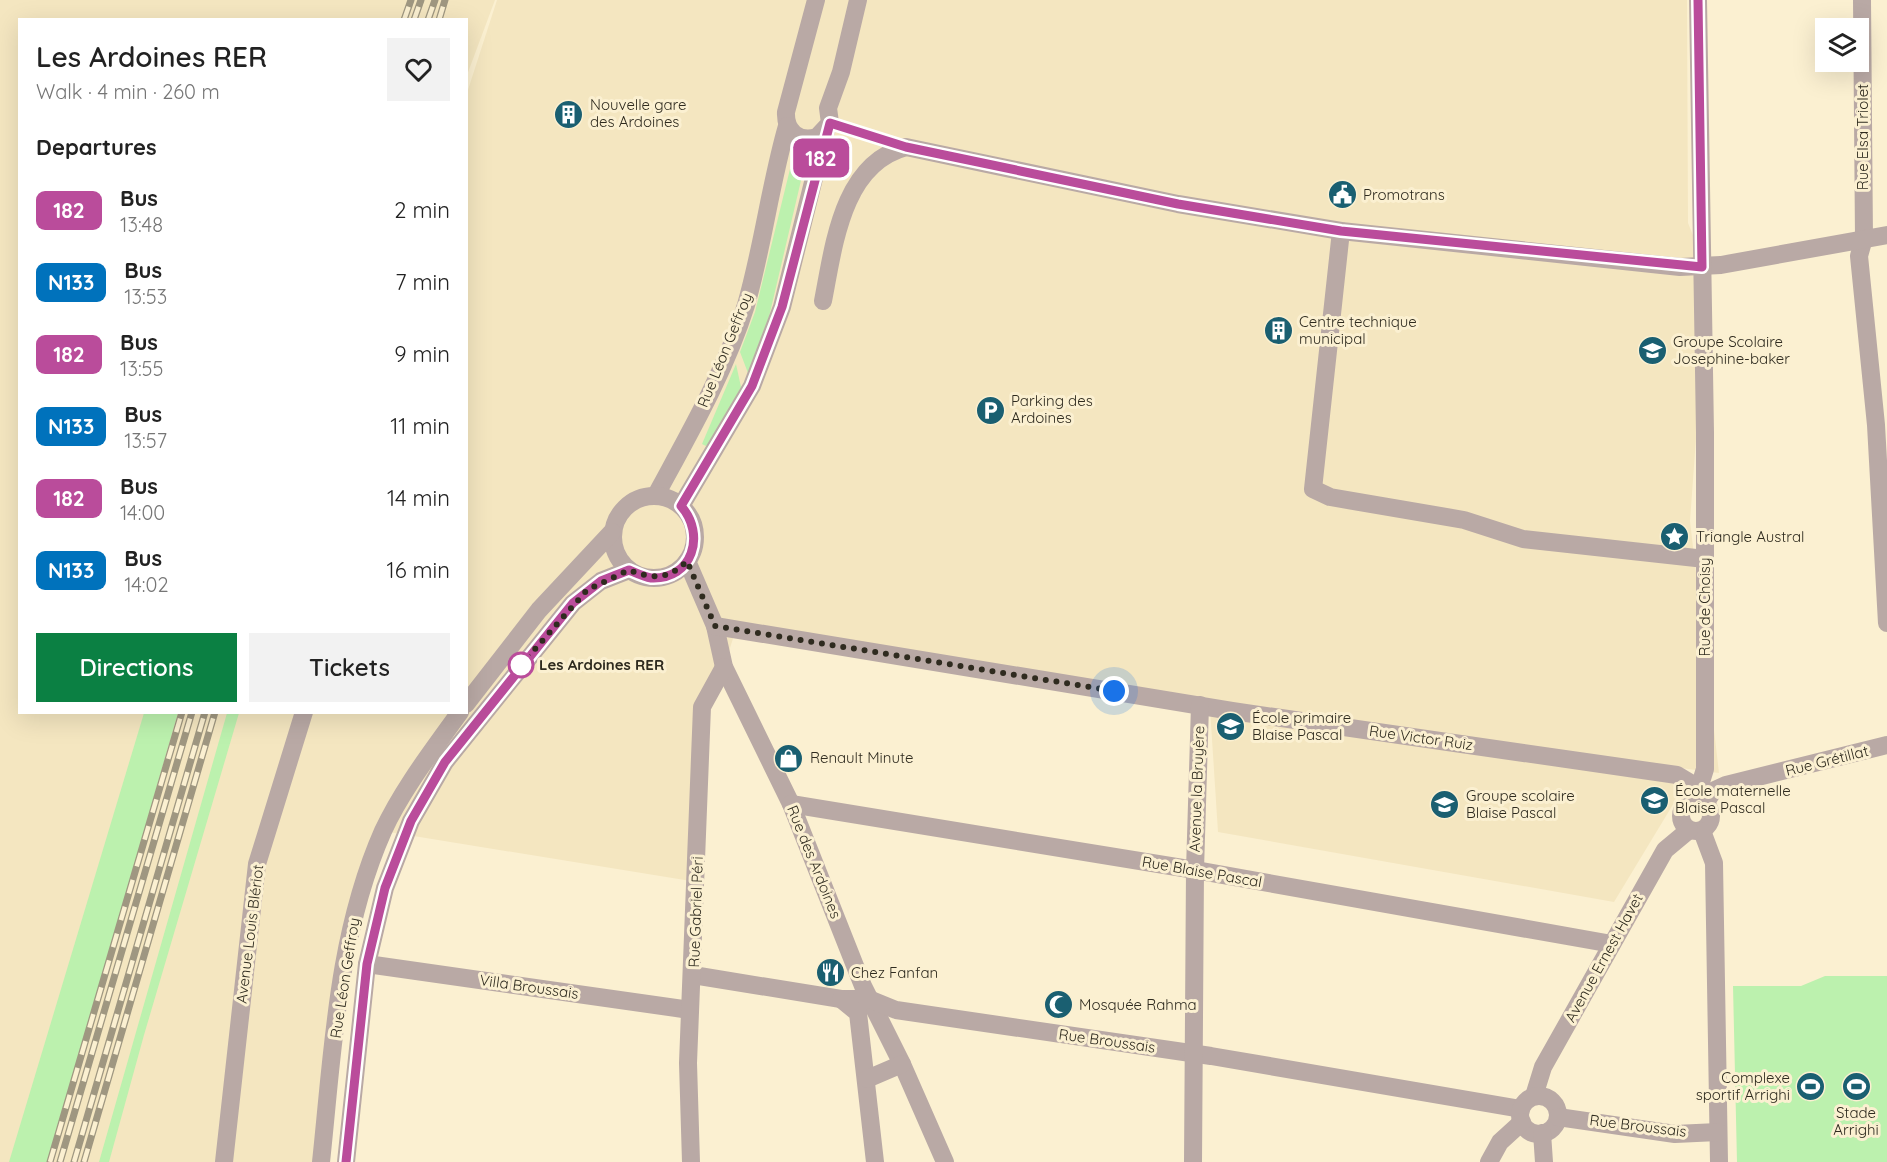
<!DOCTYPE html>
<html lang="en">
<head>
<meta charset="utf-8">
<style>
	:root { --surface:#fff; --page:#f2f2f2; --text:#222; --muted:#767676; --accent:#0b8043 }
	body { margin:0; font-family:Quicksand,sans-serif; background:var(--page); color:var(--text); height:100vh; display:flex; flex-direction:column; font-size:22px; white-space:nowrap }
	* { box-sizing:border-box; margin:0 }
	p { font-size:20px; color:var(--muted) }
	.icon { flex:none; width:33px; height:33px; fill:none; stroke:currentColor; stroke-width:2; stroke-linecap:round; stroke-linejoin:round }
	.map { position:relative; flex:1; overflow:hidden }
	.sheet { position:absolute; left:18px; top:18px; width:450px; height:696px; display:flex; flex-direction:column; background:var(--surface); border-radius:0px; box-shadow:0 6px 24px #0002 }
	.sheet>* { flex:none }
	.badge { padding:0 12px; border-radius:9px; font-size:21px; line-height:39px }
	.controls { position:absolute; left:1815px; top:18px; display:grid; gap:12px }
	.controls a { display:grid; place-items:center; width:54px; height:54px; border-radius:0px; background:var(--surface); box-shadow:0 6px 24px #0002; font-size:30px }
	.you { position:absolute; width:30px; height:30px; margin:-15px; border:4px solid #fff; border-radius:50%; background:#1a73e8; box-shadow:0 0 0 9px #1a73e833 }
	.map>.badge { position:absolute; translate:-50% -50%; box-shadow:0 0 0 3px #fff }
	h2 { padding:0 18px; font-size:22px; line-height:54px }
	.round { display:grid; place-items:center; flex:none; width:63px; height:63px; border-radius:0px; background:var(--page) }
	.headline { display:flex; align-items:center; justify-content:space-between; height:102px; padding:0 18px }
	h1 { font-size:28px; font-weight:600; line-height:45px }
	.cta { display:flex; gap:12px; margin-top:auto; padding:12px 18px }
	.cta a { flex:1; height:69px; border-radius:0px; background:var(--accent); color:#fff; font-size:24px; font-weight:600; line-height:69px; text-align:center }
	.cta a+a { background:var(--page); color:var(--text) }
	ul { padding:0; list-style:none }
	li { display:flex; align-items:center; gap:18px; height:72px; padding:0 18px }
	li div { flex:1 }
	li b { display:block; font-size:22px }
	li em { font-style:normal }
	li .badge { min-width:66px; font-weight:700; text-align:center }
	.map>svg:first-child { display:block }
</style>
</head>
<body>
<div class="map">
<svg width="1887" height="1162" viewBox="0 0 1887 1162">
	<rect width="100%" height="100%" fill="#fbf0d1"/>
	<g fill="#f4e6c0">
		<path d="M0 0H495L467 75 466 20H20V712H466V96L497 0H1687L1688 223 1708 273 1690 521 1719 773 1200 705 736 629 724 667 702 707 697 882 383 831 350 930 323 1162H0Z"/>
		<path d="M1210 708 1689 778 1614 902 1218 832Z"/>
	</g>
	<g fill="#bcf1ae">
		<path d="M790 169 803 172 769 317 748 373 740 352 755 312Z"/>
		<path d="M736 364 741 387 717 436 706 446 702 444Z"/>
		<path d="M144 713H178L49 1162H9Z"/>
		<path d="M227 713H239L144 1035 109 1162H99Z"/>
		<path d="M1825 976H1887V1162H1737L1733 986H1801Z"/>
	</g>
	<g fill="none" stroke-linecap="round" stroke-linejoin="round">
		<g stroke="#b9a9a5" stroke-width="18">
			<path d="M816 0 786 112C785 131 799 143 817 137L830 123 828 108 841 72 858 0"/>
			<path d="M1862 0 1864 238 1859 256 1876 425 1887 623"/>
			<path d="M1341 231 1313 489 1330 497 1464 520 1523 539 1705 559"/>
			<path d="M823 301C834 245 842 164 906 147L1178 204 1341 231 1680 267 1721 265 1887 235"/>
			<path d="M656 495C689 434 725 372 746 305 763 246 770 185 787 126"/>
			<circle cx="654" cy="537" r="41"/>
			<path d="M681 506 752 386 782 307 826 130"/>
			<path d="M687 561 715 626 724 667 791 804 863 986 902 1064 945 1162"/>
			<path d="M715 626 1232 711 1677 775 1697 787"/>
			<path d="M466 704 539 610 612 532"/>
			<path d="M1695 801 1705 769V432L1698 0"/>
			<circle cx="1696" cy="816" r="15"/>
			<path d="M791 804 1195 870 1612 944"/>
			<path d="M1705 804 1713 791 1726 785 1887 745"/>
			<path d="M1702 831 1714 863 1719 1162"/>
			<path d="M367 964 690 1010"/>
			<path d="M693 975 841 999H869L896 1010 1211 1056 1521 1109"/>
			<path d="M841 999 858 1013 875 1162"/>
			<path d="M867 1079 902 1064"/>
			<path d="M1534 1096 1543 1067 1665 850 1689 830"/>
			<circle cx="1539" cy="1115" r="19"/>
			<path d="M1558 1117 1675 1134 1718 1132"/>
			<path d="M1542 1133 1544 1162"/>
			<path d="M224 1162 257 864 304 712"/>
			<path d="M321 1162C333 1051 337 935 383 831 403 788 433 750 460 712"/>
			<path d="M346 1162 367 964 385 888 411 821 445 762 573 603 601 581 629 570"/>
			<path d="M691 1162 688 1063 702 707 724 667"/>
			<path d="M1193 1162 1195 870 1200 705"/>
			<path d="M1489 1162 1500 1142 1522 1122"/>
		</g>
		<defs>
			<g id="rail">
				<path d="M404 20 411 0"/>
				<path d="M414 20 421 0"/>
				<path d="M428 20 435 0"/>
				<path d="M439 20 445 0"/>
				<path d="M50 1162 182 712"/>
				<path d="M60 1162 192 712"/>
				<path d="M74 1162 205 712"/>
				<path d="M84 1162 215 712"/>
			</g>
		</defs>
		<use href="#rail" stroke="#9f9781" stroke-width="7"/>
		<use href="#rail" stroke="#fbf0d1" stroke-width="4.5" stroke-dasharray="14" stroke-linecap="butt"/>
	</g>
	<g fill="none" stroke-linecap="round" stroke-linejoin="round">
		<defs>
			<path id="line" d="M346 1162 367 964 385 888 411 821 445 762 573 603 601 581 629 570C636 573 644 577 651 578 693 580 706 534 681 506L752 386 782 307 830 123 906 147 1178 204 1341 231 1702 267 1698 0"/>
		</defs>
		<use href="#line" stroke="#fff" stroke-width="14"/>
		<use href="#line" stroke="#ba4c9b" stroke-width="9"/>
		<path stroke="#2f2b1f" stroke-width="6" stroke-dasharray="0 10.8" d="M521 665 587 590 629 570C652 579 668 580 687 561L715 626 1114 691"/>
	</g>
	<defs>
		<symbol id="building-disc" viewBox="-11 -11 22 22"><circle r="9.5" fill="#1a5f71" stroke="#fbf0d1"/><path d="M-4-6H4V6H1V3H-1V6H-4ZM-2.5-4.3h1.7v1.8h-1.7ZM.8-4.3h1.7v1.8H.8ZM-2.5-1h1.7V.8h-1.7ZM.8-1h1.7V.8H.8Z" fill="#fff"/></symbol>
		<symbol id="civic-disc" viewBox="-11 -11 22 22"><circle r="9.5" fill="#1a5f71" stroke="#fbf0d1"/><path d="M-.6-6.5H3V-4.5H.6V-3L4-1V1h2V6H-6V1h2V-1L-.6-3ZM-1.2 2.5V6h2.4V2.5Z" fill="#fff"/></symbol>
		<symbol id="school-disc" viewBox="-11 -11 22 22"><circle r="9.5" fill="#1a5f71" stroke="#fbf0d1"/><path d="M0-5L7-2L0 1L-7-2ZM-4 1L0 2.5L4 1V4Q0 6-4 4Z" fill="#fff"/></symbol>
		<symbol id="parking-disc" viewBox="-11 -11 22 22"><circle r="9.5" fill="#1a5f71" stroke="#fbf0d1"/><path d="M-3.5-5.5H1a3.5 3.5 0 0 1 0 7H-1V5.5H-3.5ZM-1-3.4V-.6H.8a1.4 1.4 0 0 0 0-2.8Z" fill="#fff"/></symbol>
		<symbol id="sight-disc" viewBox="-11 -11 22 22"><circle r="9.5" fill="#1a5f71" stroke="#fbf0d1"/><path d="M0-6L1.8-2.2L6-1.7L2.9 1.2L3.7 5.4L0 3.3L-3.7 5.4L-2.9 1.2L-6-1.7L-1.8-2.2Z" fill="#fff"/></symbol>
		<symbol id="shop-disc" viewBox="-11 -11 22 22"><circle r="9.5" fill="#1a5f71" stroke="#fbf0d1"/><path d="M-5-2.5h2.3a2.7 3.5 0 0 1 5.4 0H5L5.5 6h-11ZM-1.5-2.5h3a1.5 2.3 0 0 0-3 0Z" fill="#fff"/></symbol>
		<symbol id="restaurant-disc" viewBox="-11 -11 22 22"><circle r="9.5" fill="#1a5f71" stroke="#fbf0d1"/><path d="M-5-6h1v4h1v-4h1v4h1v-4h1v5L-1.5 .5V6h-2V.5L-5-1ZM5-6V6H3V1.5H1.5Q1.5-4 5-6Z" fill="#fff"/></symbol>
		<symbol id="mosque-disc" viewBox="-11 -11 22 22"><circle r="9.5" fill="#1a5f71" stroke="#fbf0d1"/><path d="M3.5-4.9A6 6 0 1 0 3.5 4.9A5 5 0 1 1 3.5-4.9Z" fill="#fff"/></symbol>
		<symbol id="stadium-disc" viewBox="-11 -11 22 22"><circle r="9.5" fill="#1a5f71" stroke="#fbf0d1"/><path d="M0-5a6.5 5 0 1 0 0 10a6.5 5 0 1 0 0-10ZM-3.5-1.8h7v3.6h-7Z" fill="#fff"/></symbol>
	</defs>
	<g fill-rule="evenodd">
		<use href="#building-disc" x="552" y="98" width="33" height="33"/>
		<use href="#civic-disc" x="1326" y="178" width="33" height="33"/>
		<use href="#building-disc" x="1262" y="314" width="33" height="33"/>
		<use href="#school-disc" x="1636" y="334" width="33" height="33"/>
		<use href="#parking-disc" x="974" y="394" width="33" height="33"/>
		<use href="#sight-disc" x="1658" y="520" width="33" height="33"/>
		<use href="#school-disc" x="1214" y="710" width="33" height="33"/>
		<use href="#shop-disc" x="772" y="742" width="33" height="33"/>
		<use href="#school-disc" x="1638" y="784" width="33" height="33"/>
		<use href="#school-disc" x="1428" y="788" width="33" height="33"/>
		<use href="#restaurant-disc" x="814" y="956" width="33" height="33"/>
		<use href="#mosque-disc" x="1042" y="988" width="33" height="33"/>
		<use href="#stadium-disc" x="1840" y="1070" width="33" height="33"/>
		<use href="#stadium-disc" x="1794" y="1070" width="33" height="33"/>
	</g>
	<circle fill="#fff" stroke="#ba4c9b" stroke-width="3" cx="521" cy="665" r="12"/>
	<g text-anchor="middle" stroke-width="6" stroke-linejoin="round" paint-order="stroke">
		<g font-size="15" fill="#2f2b1f" stroke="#fbf0d1" text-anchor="start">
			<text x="590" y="110">Nouvelle gare<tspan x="590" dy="17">des Ardoines</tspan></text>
			<text x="1363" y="200">Promotrans</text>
			<text x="1299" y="327">Centre technique<tspan x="1299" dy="17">municipal</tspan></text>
			<text x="1673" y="347">Groupe Scolaire<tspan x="1673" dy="17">Josephine-baker</tspan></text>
			<text x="1011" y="406">Parking des<tspan x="1011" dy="17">Ardoines</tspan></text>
			<text x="1696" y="542">Triangle Austral</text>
			<text x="1252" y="723">École primaire<tspan x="1252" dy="17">Blaise Pascal</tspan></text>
			<text x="810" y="763">Renault Minute</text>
			<text x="1675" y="796">École maternelle<tspan x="1675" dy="17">Blaise Pascal</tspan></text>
			<text x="1466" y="801">Groupe scolaire<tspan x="1466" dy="17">Blaise Pascal</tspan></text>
			<text x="851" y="978">Chez Fanfan</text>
			<text x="1079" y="1010">Mosquée Rahma</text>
			<text x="1790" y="1083" text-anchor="end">Complexe<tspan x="1790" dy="17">sportif Arrighi</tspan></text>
			<text x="1856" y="1118" text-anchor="middle">Stade<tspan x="1856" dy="17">Arrighi</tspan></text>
		</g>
		<g font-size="15" fill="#2f2b1f" stroke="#fbf0d1">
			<text transform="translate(1863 137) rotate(-90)" y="5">Rue Elsa Triolet</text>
			<text transform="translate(725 350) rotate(-68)" y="5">Rue Léon Geffroy</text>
			<text transform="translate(1705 607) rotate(-90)" y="5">Rue de Choisy</text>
			<text transform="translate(1421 738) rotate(8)" y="5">Rue Victor Ruiz</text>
			<text transform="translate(1827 761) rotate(-14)" y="5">Rue Grétillat</text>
			<text transform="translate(1197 789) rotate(-88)" y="5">Avenue la Bruyère</text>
			<text transform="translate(814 862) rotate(68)" y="5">Rue des Ardoines</text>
			<text transform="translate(1202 872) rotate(10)" y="5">Rue Blaise Pascal</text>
			<text transform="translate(696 912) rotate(-88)" y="5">Rue Gabriel Péri</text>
			<text transform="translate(250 934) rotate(-83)" y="5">Avenue Louis Blériot</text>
			<text transform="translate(1604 958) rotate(-61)" y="5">Avenue Ernest Havet</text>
			<text transform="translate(345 978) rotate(-81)" y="5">Rue Léon Geffroy</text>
			<text transform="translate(529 987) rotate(8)" y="5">Villa Broussais</text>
			<text transform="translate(1107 1041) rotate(8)" y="5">Rue Broussais</text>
			<text transform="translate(1638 1126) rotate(7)" y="5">Rue Broussais</text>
		</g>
		<g font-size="15" font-weight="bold" fill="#2f2b1f" stroke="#fbf0d1" text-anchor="start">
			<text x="539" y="670">Les Ardoines RER</text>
		</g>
	</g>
</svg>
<div class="controls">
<a><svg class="icon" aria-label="layers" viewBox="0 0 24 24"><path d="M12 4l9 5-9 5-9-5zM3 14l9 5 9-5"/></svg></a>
</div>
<div class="you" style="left:1114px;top:691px"></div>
<b class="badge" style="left:821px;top:158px;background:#ba4c9b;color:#fff">182</b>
<section class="sheet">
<div class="headline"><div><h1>Les Ardoines RER</h1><p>Walk · 4 min · 260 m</p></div><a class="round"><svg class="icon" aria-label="heart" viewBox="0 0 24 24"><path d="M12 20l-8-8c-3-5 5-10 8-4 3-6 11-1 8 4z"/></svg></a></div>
<h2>Departures</h2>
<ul>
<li><span class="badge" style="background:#ba4c9b;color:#fff">182</span><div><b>Bus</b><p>13:48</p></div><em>2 min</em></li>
<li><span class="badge" style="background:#0072bc;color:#fff">N133</span><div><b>Bus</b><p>13:53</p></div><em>7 min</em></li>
<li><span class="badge" style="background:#ba4c9b;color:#fff">182</span><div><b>Bus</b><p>13:55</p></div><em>9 min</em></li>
<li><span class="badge" style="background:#0072bc;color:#fff">N133</span><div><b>Bus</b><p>13:57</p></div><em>11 min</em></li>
<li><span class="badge" style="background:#ba4c9b;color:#fff">182</span><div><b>Bus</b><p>14:00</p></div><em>14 min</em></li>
<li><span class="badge" style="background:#0072bc;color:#fff">N133</span><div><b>Bus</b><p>14:02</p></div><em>16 min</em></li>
</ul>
<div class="cta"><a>Directions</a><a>Tickets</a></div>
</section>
</div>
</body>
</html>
